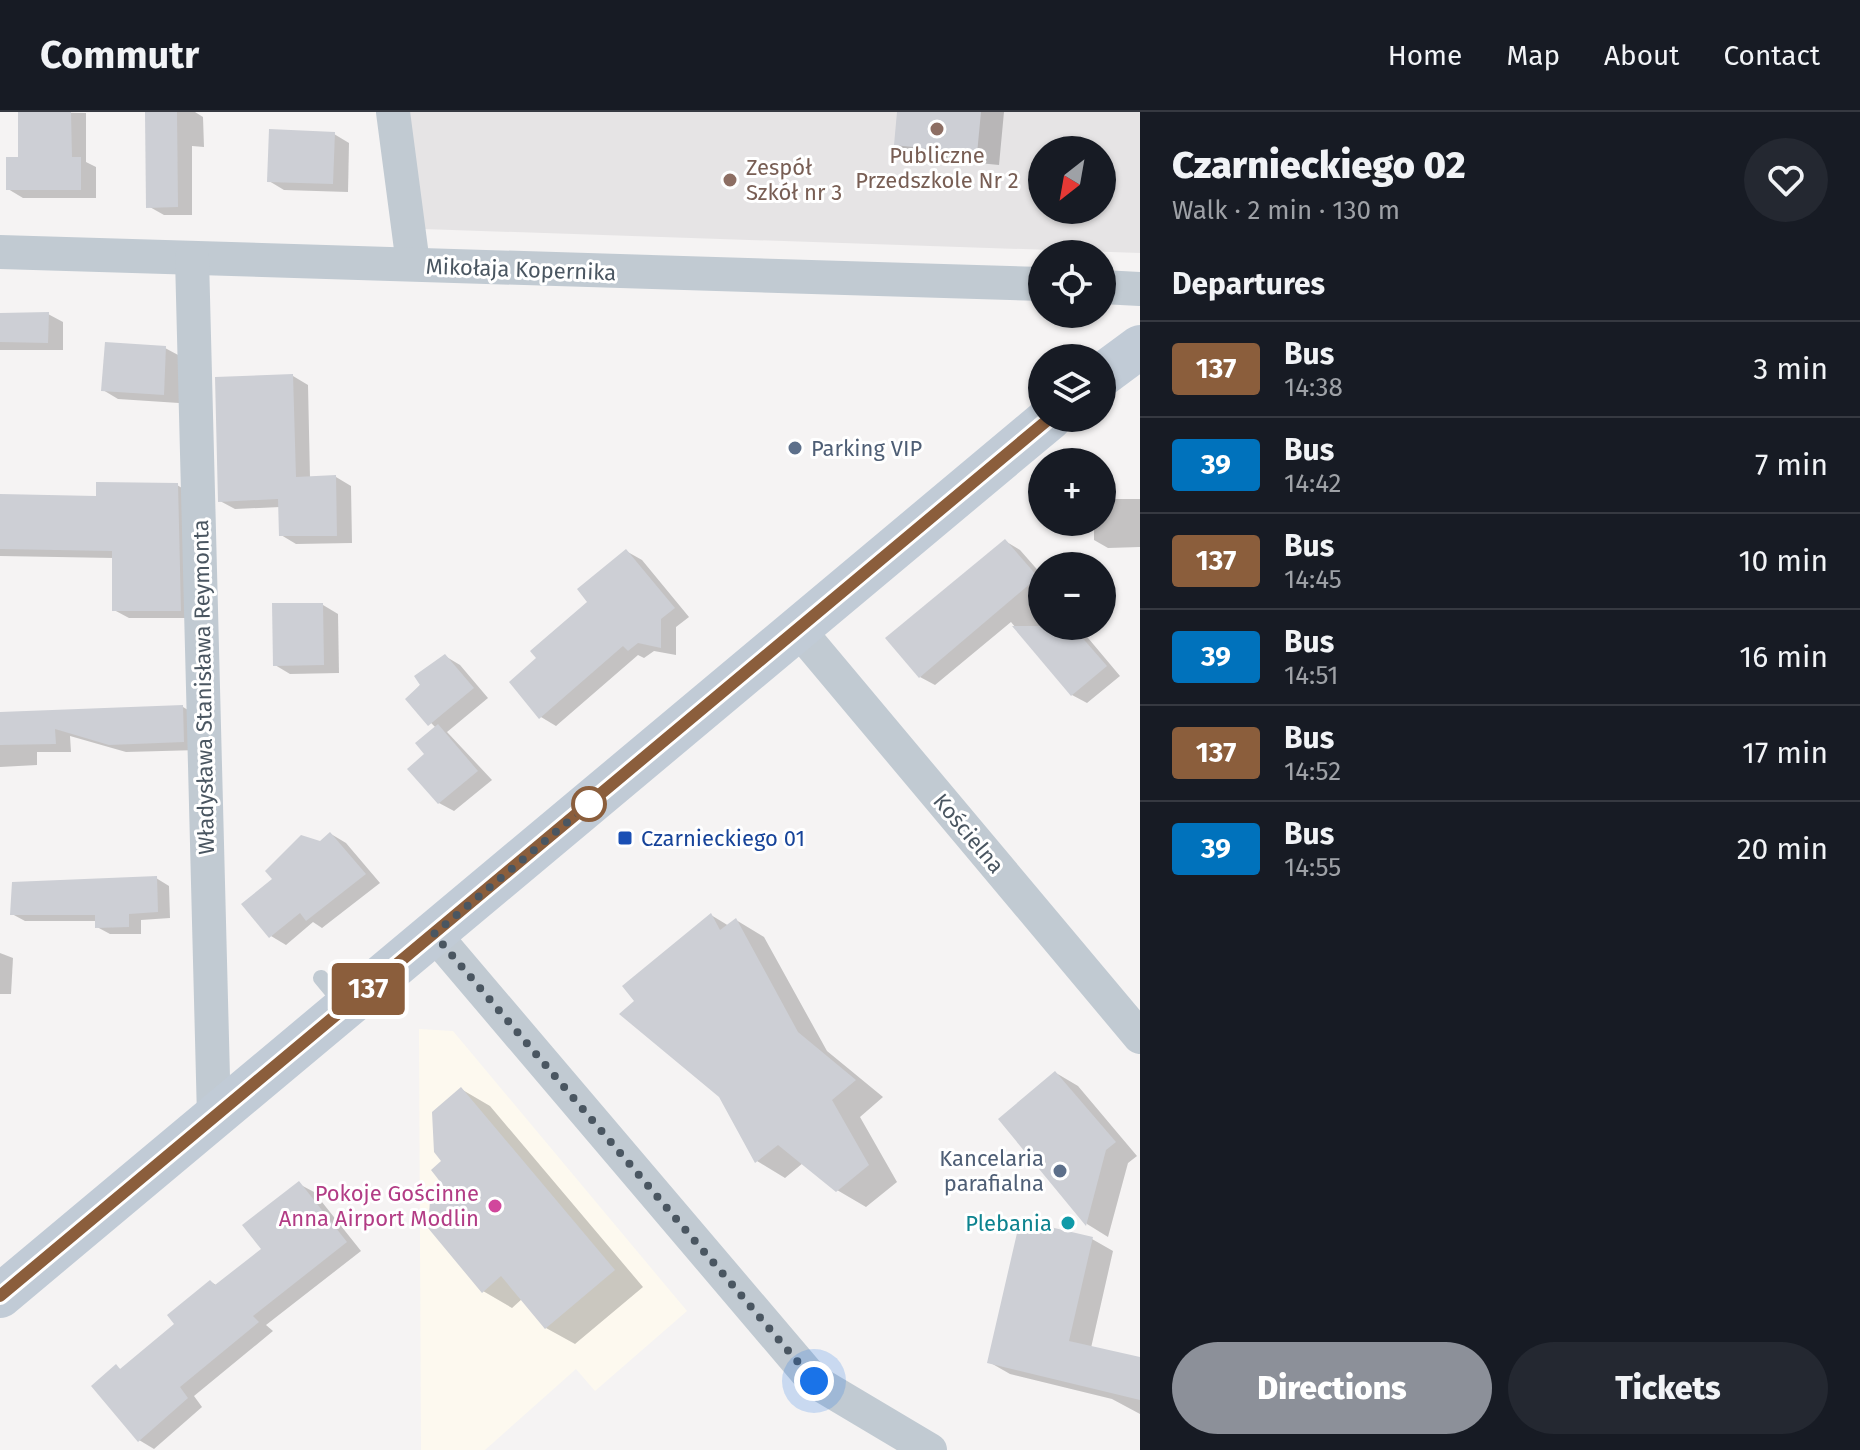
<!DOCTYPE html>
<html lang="en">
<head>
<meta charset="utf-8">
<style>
	:root { --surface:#171b24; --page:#242831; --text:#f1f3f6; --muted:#9ea1a6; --line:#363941; --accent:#8c9099 }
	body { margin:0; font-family:"Fira Sans",sans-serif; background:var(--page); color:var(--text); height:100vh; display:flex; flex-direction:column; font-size:30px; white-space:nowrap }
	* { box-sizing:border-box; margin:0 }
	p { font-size:26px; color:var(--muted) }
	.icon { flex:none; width:44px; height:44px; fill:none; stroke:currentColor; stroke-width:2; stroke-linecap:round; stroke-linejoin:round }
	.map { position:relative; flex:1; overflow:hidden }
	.side { display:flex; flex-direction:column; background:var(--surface); width:720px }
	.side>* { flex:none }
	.badge { padding:0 16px; border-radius:6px; font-size:28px; line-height:52px }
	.needle { width:52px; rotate:211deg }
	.buttons { position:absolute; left:1028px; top:24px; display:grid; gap:16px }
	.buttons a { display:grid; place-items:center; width:88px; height:88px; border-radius:50%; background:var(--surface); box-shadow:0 2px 6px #0004; font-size:40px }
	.you { position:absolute; width:40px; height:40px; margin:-20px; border:6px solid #fff; border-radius:50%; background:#1a73e8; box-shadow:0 0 0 12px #1a73e833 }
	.map>.badge { position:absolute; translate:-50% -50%; box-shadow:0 0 0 4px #fff }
	h2 { padding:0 32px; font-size:30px; line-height:72px }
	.round { display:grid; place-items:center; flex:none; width:84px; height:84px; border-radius:42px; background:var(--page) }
	.headline { display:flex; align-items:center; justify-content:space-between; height:136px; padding:0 32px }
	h1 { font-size:38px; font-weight:800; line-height:60px }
	.cta { display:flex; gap:16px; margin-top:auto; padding:16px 32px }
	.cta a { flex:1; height:92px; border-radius:48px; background:var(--accent); color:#fff; font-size:32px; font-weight:800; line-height:92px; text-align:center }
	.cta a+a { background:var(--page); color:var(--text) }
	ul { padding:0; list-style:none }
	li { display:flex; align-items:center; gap:24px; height:96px; padding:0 32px; border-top:2px solid var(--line) }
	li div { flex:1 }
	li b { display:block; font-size:30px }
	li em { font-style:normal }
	li .badge { min-width:88px; font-weight:700; text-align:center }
	header { display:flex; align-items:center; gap:48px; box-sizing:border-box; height:112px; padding:0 40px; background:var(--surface); border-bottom:2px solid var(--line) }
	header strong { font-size:38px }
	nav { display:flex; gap:44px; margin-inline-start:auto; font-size:28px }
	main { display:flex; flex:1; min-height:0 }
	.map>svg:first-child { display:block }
</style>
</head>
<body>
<header>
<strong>Commutr</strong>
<nav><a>Home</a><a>Map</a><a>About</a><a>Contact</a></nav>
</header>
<main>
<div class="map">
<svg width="1140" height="1338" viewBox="0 0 1140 1338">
	<rect width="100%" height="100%" fill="#f5f3f3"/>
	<path fill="#fdf9ef" d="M419 917 453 919 687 1199 595 1279 576 1257 485 1338H421Z"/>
	<path fill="#e6e4e5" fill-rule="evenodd" d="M409 0H1140V141L423 117ZM1042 38H1102V98H1042Z"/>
	<g fill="#0003">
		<path d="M20 0 86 1V50L96 55V86H23L8 77 20 47Z"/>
		<path d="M147 0H195L203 5 204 35 192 34V103H164L148 94Z"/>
		<path d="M899 0H1004L999 53 918 45 896 32Z"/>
		<path d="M334 22 349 31 348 80 284 78 269 69Z"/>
		<path d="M48 202 63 210V238H0V203Z"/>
		<path d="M165 236 180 244 179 291 118 287 103 278Z"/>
		<path d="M293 264 308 273 310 366 336 365 351 374 352 431 296 432 281 423 280 395 235 397 220 389Z"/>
		<path d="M177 373 192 382 196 506H129L114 498V446L0 444V384L98 386Z"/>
		<path d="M1102 387H1140V435L1108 436 1094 428V410H1102Z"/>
		<path d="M1005 429 1020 438 1042 463V514H1078L1120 564 1087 591 1072 583 1011 510 935 573 920 565Z"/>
		<path d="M626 439 642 448 689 505 676 515V543L654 539 644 546 638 543 556 614 541 605 539 547 590 490Z"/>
		<path d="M323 493 338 502 339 561 290 562 275 553Z"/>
		<path d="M445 544 460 553 488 586 447 620 492 668 454 699 439 691 426 643 436 616 408 587Z"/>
		<path d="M183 595 198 604 199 638 126 640 70 624 71 640H37V653L0 655V602Z"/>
		<path d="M331 722 346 731 380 771 322 816 313 810 286 833 271 824 320 731Z"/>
		<path d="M156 766 169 774 170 806 141 808V822H110L97 815V809H25L12 802Z"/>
		<path d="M711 803 729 814 736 808 764 825 827 939 883 985 860 1005 897 1070 866 1095 837 1078 803 1051 785 1066 757 1049 720 984 637 889Z"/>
		<path d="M0 841 13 846 11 882H0Z"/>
		<path d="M1056 961 1078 974 1137 1044 1128 1051 1108 1125 1087 1112 1000 1007Z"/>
		<path d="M461 977 490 994 643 1175 575 1232 546 1216 522 1187 512 1196 483 1179 448 1077 444 1049Z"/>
		<path d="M299 1072 314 1080 361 1139 266 1213 273 1219 194 1284 202 1295 154 1337 139 1328 116 1255 122 1258 177 1213 211 1170 216 1173 264 1137Z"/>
		<path d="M1092 1127 1113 1139 1091 1236 1140 1247V1302L1112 1287 1010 1262 989 1250Z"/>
	</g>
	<g fill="#cdcfd5">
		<path d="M18 0H71L72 45H81V78H6V45H18Z"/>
		<path d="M145 0H177L178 95 146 96Z"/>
		<path d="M897 0H981L977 42 894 33Z"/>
		<path d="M269 17 335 20 333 72 267 70Z"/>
		<path d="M49 200 48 231 0 230V201Z"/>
		<path d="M105 230 166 234 164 283 101 279Z"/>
		<path d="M293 262 296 365 336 363 337 424H279L278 387 218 390 215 265Z"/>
		<path d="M96 370 178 371 181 499H112V439L0 437V382L96 384Z"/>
		<path d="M1005 427 1038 465 919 566 885 526Z"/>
		<path d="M626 437 675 496 661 507V536L638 531 628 539 623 534 539 607 509 570 536 546 530 539 587 490 577 477Z"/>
		<path d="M272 491H323L324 553 273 554Z"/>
		<path d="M1012 514H1072L1107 554 1071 584Z"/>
		<path d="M445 542 474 576 428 614 405 587 420 573 414 564Z"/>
		<path d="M183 593 184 630 109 633 55 617 56 632 0 633V600Z"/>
		<path d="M438 612 478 659 438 692 407 657 424 642 415 631Z"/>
		<path d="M330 720 366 762 306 809 300 801 269 826 241 792 272 767 265 759 301 723 320 729Z"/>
		<path d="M157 764 158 800 129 802V815L95 816V803H10L12 770Z"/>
		<path d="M711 801 720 818 736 806 798 920 856 968 832 988 869 1053 836 1080 778 1033 755 1051 719 985 619 902 634 889 622 874Z"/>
		<path d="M1055 959 1116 1030 1106 1038 1086 1114 998 1007Z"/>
		<path d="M461 975 615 1158 545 1217 501 1164 482 1181 428 1116 430 1089 445 1076 431 1058 441 1049 434 1040 432 1000Z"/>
		<path d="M299 1069 347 1130 253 1204 259 1210 180 1275 188 1286 138 1330 91 1274 116 1252 120 1257 174 1212 167 1203 210 1168 215 1173 261 1137 242 1113Z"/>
		<path d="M1020 1108 1093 1125 1069 1229 1140 1245V1288L987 1251Z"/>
	</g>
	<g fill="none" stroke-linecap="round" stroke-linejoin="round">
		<path stroke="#c1cad2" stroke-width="16" d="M321 866 345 895"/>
		<g stroke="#c1cad2" stroke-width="34">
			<path d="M393 0 413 152"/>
			<path d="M0 140 1042 172"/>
			<path d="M192 146 214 1005"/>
			<path d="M1102 175 1140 177"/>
			<path d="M797 516 1140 925"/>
			<path d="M434 822 814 1269 930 1338"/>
		</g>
		<g stroke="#c1cbd6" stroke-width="44">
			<path d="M1102 263 1140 235"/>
			<path d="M0 1184 1050 306"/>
		</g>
	</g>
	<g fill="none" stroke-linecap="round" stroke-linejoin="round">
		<defs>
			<path id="line" d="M0 1184 1050 306"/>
		</defs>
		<use href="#line" stroke="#fff" stroke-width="18"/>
		<use href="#line" stroke="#8b5e3c" stroke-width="12"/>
		<path stroke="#4a5661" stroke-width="8" stroke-dasharray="0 14.4" d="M589 692 434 822 814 1269"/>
	</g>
	<g fill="#8d6e63" stroke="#fff" stroke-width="3">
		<circle cx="937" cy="17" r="8"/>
		<circle cx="730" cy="68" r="8"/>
	</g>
	<g fill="#5c6f8a" stroke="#fff" stroke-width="3">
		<circle cx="795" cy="336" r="8"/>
		<circle cx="1060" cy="1059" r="8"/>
	</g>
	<circle fill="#fff" stroke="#8b5e3c" stroke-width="4" cx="589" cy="692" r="16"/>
	<rect fill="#1a4fb4" stroke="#fff" stroke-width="3" x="617" y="718" width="16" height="16" rx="4"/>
	<circle fill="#d1479c" stroke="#fff" stroke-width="3" cx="495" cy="1094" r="8"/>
	<circle fill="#0f9aa8" stroke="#fff" stroke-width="3" cx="1068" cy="1111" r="8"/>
	<g text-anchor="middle" stroke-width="6" stroke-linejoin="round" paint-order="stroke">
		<g font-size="22" fill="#785e54" stroke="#fff">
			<text x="937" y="51">Publiczne<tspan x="937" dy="25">Przedszkole Nr 2</tspan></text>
			<text x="746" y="63" text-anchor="start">Zespół<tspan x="746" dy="25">Szkół nr 3</tspan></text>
		</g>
		<g font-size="22" fill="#4a5661" stroke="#fff">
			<text transform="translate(521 157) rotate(2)" y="8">Mikołaja Kopernika</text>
			<text transform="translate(203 575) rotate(-91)" y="8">Władysława Stanisława Reymonta</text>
			<text transform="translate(969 721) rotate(50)" y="8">Kościelna</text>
		</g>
		<g font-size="22" fill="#4e5e75" stroke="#fff" text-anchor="start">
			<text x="811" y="344">Parking VIP</text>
			<text x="1044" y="1054" text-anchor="end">Kancelaria<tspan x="1044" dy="25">parafialna</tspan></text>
		</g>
		<g font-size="22" fill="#164399" stroke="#fff" text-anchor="start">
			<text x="641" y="734">Czarnieckiego 01</text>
		</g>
		<g font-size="22" fill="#b23c85" stroke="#fff" text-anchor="end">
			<text x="479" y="1089">Pokoje Gościnne<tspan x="479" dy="25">Anna Airport Modlin</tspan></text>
		</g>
		<g font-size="22" fill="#0d838f" stroke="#fff" text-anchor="end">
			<text x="1052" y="1119">Plebania</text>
		</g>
	</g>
</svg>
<div class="buttons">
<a><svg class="needle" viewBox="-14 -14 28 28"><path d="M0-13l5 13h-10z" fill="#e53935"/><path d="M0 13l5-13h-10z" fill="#9ea1a6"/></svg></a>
<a><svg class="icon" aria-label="locate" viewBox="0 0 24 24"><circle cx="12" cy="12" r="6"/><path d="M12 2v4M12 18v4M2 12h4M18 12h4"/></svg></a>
<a><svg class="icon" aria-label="layers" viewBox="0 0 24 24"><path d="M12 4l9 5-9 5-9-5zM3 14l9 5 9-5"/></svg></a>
<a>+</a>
<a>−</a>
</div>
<div class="you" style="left:814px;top:1269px"></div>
<b class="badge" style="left:368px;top:877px;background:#8b5e3c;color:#fff">137</b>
</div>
<section class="side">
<div class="headline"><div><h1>Czarnieckiego 02</h1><p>Walk · 2 min · 130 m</p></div><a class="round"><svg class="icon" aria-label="heart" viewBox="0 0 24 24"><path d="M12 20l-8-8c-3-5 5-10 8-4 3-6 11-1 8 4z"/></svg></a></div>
<h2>Departures</h2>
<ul>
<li><span class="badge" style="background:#8b5e3c;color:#fff">137</span><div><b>Bus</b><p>14:38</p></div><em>3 min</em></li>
<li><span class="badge" style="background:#0072bc;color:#fff">39</span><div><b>Bus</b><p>14:42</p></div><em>7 min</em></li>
<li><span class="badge" style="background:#8b5e3c;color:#fff">137</span><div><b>Bus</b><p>14:45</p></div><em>10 min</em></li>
<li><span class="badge" style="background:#0072bc;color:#fff">39</span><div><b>Bus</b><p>14:51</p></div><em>16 min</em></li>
<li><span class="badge" style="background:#8b5e3c;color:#fff">137</span><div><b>Bus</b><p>14:52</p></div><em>17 min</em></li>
<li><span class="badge" style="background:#0072bc;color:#fff">39</span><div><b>Bus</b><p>14:55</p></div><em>20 min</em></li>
</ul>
<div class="cta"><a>Directions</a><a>Tickets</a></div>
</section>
</main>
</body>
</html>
